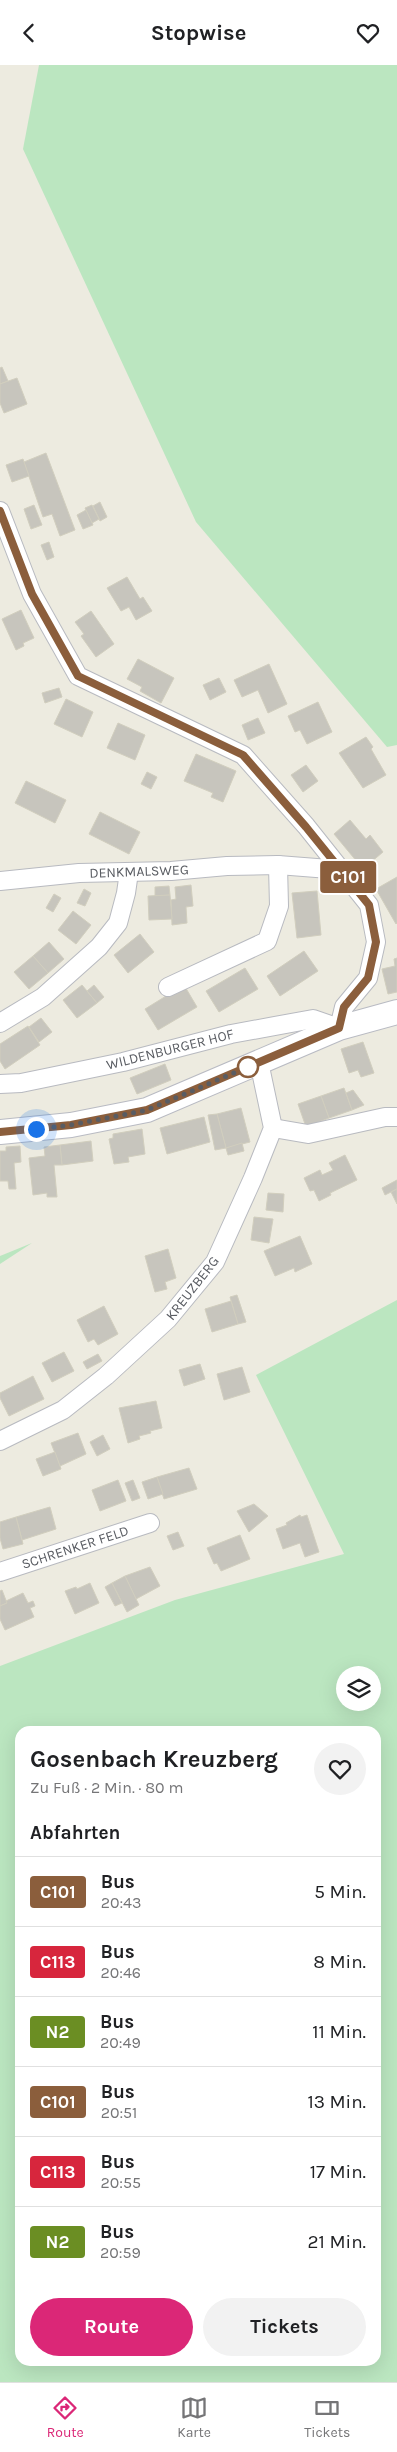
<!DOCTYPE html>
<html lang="de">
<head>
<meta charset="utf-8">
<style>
	:root { --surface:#fff; --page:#f2f2f2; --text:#202124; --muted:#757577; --line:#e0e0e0; --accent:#db2777 }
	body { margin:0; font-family:Karla,sans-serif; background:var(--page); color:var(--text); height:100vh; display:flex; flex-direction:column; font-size:19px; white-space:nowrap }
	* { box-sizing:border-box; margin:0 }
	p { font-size:16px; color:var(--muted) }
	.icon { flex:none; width:28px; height:28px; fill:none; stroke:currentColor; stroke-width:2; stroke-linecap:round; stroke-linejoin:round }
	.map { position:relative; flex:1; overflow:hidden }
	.details { position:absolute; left:15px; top:1661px; width:366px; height:640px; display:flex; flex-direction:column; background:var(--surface); border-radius:15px; box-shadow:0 5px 20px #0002 }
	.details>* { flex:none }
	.badge { padding:0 10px; border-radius:4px; font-size:18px; line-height:32px }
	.tools { position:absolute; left:336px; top:1601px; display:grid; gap:10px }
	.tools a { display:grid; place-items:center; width:45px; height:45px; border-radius:50%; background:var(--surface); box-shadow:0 5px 20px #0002; font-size:25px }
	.you { position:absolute; width:25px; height:25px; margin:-12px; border:4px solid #fff; border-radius:50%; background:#1a73e8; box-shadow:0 0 0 8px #1a73e833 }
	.map>.badge { position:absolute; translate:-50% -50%; box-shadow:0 0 0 2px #fff }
	h2 { padding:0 15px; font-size:19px; line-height:45px }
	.round { display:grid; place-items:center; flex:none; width:52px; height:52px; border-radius:26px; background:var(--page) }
	.headline { display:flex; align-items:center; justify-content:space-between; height:85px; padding:0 15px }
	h1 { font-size:24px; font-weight:700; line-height:38px }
	.cta { display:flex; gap:10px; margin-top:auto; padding:10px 15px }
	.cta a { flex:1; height:58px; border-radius:30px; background:var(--accent); color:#fff; font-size:20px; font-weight:700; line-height:58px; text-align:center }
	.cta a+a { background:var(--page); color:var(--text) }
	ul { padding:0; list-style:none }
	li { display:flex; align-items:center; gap:15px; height:70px; padding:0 15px; border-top:1px solid var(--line) }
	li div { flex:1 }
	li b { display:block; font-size:19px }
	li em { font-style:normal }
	li .badge { min-width:55px; font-weight:700; text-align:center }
	header { display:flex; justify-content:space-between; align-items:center; height:65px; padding:0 15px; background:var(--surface); font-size:22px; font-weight:700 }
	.tab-bar { display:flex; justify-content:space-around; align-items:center; height:70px; border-top:1px solid var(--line); background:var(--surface); font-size:14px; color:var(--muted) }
	.tab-bar a { display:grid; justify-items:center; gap:2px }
	.tab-bar .on { color:var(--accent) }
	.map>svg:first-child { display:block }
</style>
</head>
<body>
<header><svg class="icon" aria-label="back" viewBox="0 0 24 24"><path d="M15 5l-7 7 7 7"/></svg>Stopwise<svg class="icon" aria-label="heart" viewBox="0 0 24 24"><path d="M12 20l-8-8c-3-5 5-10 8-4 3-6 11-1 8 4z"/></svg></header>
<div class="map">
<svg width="397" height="2317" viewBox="0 0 397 2317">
	<rect width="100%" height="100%" fill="#edebe0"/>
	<g fill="#bbe6c0" fill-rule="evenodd">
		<path d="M39 0H397V680L387 682 196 457 23 84Z"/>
		<path d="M32 1178 0 1199V1191Z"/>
		<path d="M397 1235V2317H0V1601L175 1535 344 1489 256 1310ZM345 1610H372V1638H345ZM376 1666V2296H20V1666Z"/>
	</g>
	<g fill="#c7c5bd" stroke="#d1cebe">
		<path d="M2 302 8 316 0 319V303Z"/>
		<path d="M17 313 27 339 4 348 0 338V319Z"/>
		<path d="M46 388 75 465 60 471 52 449 43 452 24 397Z"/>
		<path d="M23 394 29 411 12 417 6 400Z"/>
		<path d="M100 437 107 452 100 456 93 441Z"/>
		<path d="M34 440 42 460 31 464 24 444Z"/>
		<path d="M92 440 99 454 92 458 85 443Z"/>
		<path d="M86 445 93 460 83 464 77 450Z"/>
		<path d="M49 477 54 492 47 495 41 480Z"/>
		<path d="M127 512 140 534 143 532 152 546 136 555 129 542 121 546 107 523Z"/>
		<path d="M21 545 34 573 23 578 24 581 16 585 2 554Z"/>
		<path d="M91 546 114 579 96 592 81 571 84 569 75 557Z"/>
		<path d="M138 594 174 613 161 638 140 626 142 622 127 614Z"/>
		<path d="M269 599 287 639 268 648 258 625 242 632 234 615Z"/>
		<path d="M219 613 226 627 210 635 203 620Z"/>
		<path d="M59 623 62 632 45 638 42 628Z"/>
		<path d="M66 634 93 647 82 672 54 659Z"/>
		<path d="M318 637 332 667 307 679 300 665 295 667 288 651Z"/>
		<path d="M258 653 265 668 248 675 242 660Z"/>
		<path d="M118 658 145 670 135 695 107 683Z"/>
		<path d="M366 672 373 682 371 684 386 710 363 723 339 688Z"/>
		<path d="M196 689 236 706 223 737 211 732 213 728 184 716Z"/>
		<path d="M306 700 318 716 303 727 291 710Z"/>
		<path d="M147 707 157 712 151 724 141 719Z"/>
		<path d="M26 716 66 735 55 758 15 738Z"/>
		<path d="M100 747 140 767 129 789 89 769Z"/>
		<path d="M350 755 366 774 370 770 383 787 363 804 334 769Z"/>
		<path d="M397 812V858L396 859 376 824Z"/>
		<path d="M191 820 193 841 186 842 187 858 172 860 171 835 176 834 175 822Z"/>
		<path d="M169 821 170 830 155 831V822Z"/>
		<path d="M84 824 91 828 85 841 77 838Z"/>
		<path d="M317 826 321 870 297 873 292 828Z"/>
		<path d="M54 829 61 833 53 847 46 843Z"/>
		<path d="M170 830 172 854 149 855 148 831Z"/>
		<path d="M73 846 91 860 76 879 58 865Z"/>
		<path d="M140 869 154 887 128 908 114 890Z"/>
		<path d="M49 877 64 894 48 908 33 891Z"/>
		<path d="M304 886 318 906 280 931 267 911Z"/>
		<path d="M33 891 48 908 29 924 14 907Z"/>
		<path d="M397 893V927L388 929 382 904 395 901 394 894Z"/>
		<path d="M245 903 258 924 219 947 206 926Z"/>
		<path d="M82 920 97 938 77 953 63 935Z"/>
		<path d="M94 920 104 932 97 938 87 926Z"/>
		<path d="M184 920 197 942 158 965 145 944Z"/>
		<path d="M41 953 52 967 39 977 29 962Z"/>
		<path d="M28 961 40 980 5 1004 0 996V979Z"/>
		<path d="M363 977 374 1008 361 1012 358 1005 349 1008 341 984Z"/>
		<path d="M165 999 171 1015 137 1029 130 1013Z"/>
		<path d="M344 1023 352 1045 329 1053 321 1031Z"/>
		<path d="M353 1025 364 1040 352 1045 346 1028Z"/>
		<path d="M321 1031 329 1053 306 1062 298 1039Z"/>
		<path d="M241 1043 250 1077 226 1083 217 1049Z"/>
		<path d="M217 1049 226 1083 215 1085 208 1050Z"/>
		<path d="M204 1052 210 1077 167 1089 160 1063Z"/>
		<path d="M142 1064 145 1089 128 1092 129 1097 114 1099 109 1074 113 1073V1069Z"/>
		<path d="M91 1076 93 1096 62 1100 60 1080Z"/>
		<path d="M242 1078 244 1086 228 1090 226 1083Z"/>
		<path d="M60 1080 62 1100H54L57 1132H47V1128L33 1130 29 1093 45 1091 44 1082Z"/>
		<path d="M20 1081 21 1097 14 1098 16 1124H9L8 1116H0V1086H6V1082Z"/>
		<path d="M345 1090 357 1115 330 1128 331 1130 319 1136 314 1125 310 1126 304 1113 320 1105 322 1110 333 1105 329 1098Z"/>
		<path d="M397 1115V1124L385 1130 382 1123Z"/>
		<path d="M397 1124V1139L391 1127Z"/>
		<path d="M268 1128 284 1129 283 1147 266 1145Z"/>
		<path d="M254 1152 273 1154 269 1178 251 1175Z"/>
		<path d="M300 1171 312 1199 295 1207 294 1203 275 1211 264 1186Z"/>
		<path d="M168 1184 176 1213 165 1217 167 1224 155 1227 145 1191Z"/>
		<path d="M237 1230 246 1257 238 1259 230 1232Z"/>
		<path d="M231 1236 238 1259 212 1267 205 1244Z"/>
		<path d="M104 1241 118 1269 98 1280 94 1274 88 1277 77 1255Z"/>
		<path d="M64 1287 74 1306 52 1317 42 1298Z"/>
		<path d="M98 1289 102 1296 87 1304 83 1297Z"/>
		<path d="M200 1299 205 1314 184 1321 179 1305Z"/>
		<path d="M242 1302 250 1327 224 1335 217 1309Z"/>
		<path d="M33 1311 44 1334 9 1351 0 1333V1328Z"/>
		<path d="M156 1336 162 1363 150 1366 151 1368 139 1371 140 1374 128 1378 119 1343Z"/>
		<path d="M78 1368 86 1389 60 1401 51 1378Z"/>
		<path d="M103 1370 110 1384 97 1391 90 1377Z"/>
		<path d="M55 1387 61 1404 43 1411 36 1394Z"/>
		<path d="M189 1403 197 1424 164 1434 157 1412Z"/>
		<path d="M157 1412 163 1429 148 1434 142 1417Z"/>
		<path d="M118 1415 126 1436 100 1446 92 1425Z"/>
		<path d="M133 1415 140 1433 132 1436 125 1418Z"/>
		<path d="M254 1439 268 1451 249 1467 237 1446Z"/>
		<path d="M50 1442 56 1464 22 1475 16 1452Z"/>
		<path d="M300 1450 301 1452 307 1450 319 1487 305 1492 300 1478 283 1484 276 1464 287 1460 286 1458Z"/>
		<path d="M16 1452 23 1479 3 1484 0 1473V1457Z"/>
		<path d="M178 1467 184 1481 173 1485 167 1471Z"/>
		<path d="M240 1470 250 1494 221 1506 217 1498 214 1499 207 1483Z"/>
		<path d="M150 1502 160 1521 136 1534 125 1511Z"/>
		<path d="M125 1511 139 1540 127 1547 112 1518Z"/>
		<path d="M90 1518 99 1538 75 1549 65 1526 76 1522 77 1524Z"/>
		<path d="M112 1518 122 1538 115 1541 105 1522Z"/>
		<path d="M2 1525 7 1538 0 1541V1526Z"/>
		<path d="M23 1528 28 1538 33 1536 35 1541 30 1543 34 1552 5 1565 0 1554V1541L7 1538 6 1536Z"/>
	</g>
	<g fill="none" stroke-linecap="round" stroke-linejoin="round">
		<defs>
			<g id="minor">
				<path d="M0 446 32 529 78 611 243 690 306 761 369 840 376 877 368 913 344 942 339 963 313 954 231 969 123 997 21 1018 0 1019"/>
				<path d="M0 816 79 808 171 806 227 801 278 800 342 805"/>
				<path d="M168 922 267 876 279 841 278 800"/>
				<path d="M0 958 43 932 99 882 118 858 126 828 129 807"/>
				<path d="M273 1063 308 1069 385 1052H397"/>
				<path d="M0 1376 63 1345 106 1311 168 1254 215 1197 253 1113 273 1063 259 997"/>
				<path d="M0 1507 150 1458"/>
			</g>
			<path id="secondary" d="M0 1067 71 1060 147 1045 339 963 397 947"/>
		</defs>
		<use href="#minor" stroke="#b8bac0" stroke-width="20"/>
		<use href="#secondary" stroke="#b9bbc3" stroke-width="26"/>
		<use href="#minor" stroke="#fff" stroke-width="18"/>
		<use href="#secondary" stroke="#fff" stroke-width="24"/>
	</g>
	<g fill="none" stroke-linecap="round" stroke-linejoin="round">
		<defs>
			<path id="line" d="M0 446 32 529 78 611 243 690 306 762 369 840 376 877 368 913 344 942 339 963 147 1045 71 1060 0 1067"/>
		</defs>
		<use href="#line" stroke="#fff" stroke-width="11"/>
		<use href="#line" stroke="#8b5e3c" stroke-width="8"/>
		<path stroke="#595c62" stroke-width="5" stroke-dasharray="0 9" d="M36 1064 71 1060 147 1045 248 1002"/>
	</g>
	<circle fill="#fff" stroke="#8b5e3c" stroke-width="2.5" cx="248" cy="1002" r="10"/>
	<g text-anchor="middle" stroke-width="5" stroke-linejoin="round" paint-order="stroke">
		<g font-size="14" fill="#595c62" stroke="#fff">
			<text transform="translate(139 806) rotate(-2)" y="5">DENKMALSWEG</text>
			<text transform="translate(170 984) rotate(-14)" y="5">WILDENBURGER HOF</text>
			<text transform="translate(192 1223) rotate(-52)" y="5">KREUZBERG</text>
			<text transform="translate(75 1482) rotate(-18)" y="5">SCHRENKER FELD</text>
		</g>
	</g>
</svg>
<div class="tools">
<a><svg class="icon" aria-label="layers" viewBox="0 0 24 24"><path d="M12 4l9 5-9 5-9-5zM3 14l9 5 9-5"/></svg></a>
</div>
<div class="you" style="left:36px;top:1064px"></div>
<b class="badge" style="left:348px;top:812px;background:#8b5e3c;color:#fff">C101</b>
<section class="details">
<div class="headline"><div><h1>Gosenbach Kreuzberg</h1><p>Zu Fuß · 2 Min. · 80 m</p></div><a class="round"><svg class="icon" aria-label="heart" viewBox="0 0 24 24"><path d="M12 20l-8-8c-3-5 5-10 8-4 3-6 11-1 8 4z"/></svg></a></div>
<h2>Abfahrten</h2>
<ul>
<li><span class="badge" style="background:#8b5e3c;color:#fff">C101</span><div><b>Bus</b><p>20:43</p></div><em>5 Min.</em></li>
<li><span class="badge" style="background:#d7263d;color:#fff">C113</span><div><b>Bus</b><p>20:46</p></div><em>8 Min.</em></li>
<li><span class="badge" style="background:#6b8e23;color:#fff">N2</span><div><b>Bus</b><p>20:49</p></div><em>11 Min.</em></li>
<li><span class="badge" style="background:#8b5e3c;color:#fff">C101</span><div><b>Bus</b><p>20:51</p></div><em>13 Min.</em></li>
<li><span class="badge" style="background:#d7263d;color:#fff">C113</span><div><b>Bus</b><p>20:55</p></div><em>17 Min.</em></li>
<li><span class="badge" style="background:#6b8e23;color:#fff">N2</span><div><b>Bus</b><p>20:59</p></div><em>21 Min.</em></li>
</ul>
<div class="cta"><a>Route</a><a>Tickets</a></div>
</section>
</div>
<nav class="tab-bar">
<a class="on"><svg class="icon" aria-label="directions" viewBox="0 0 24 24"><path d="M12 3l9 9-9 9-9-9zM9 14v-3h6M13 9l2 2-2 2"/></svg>Route</a>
<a><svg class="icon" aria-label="map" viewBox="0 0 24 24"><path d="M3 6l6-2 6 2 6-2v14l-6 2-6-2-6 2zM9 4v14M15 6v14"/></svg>Karte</a>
<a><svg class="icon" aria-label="tickets" viewBox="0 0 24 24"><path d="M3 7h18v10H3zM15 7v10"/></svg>Tickets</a>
</nav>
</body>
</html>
